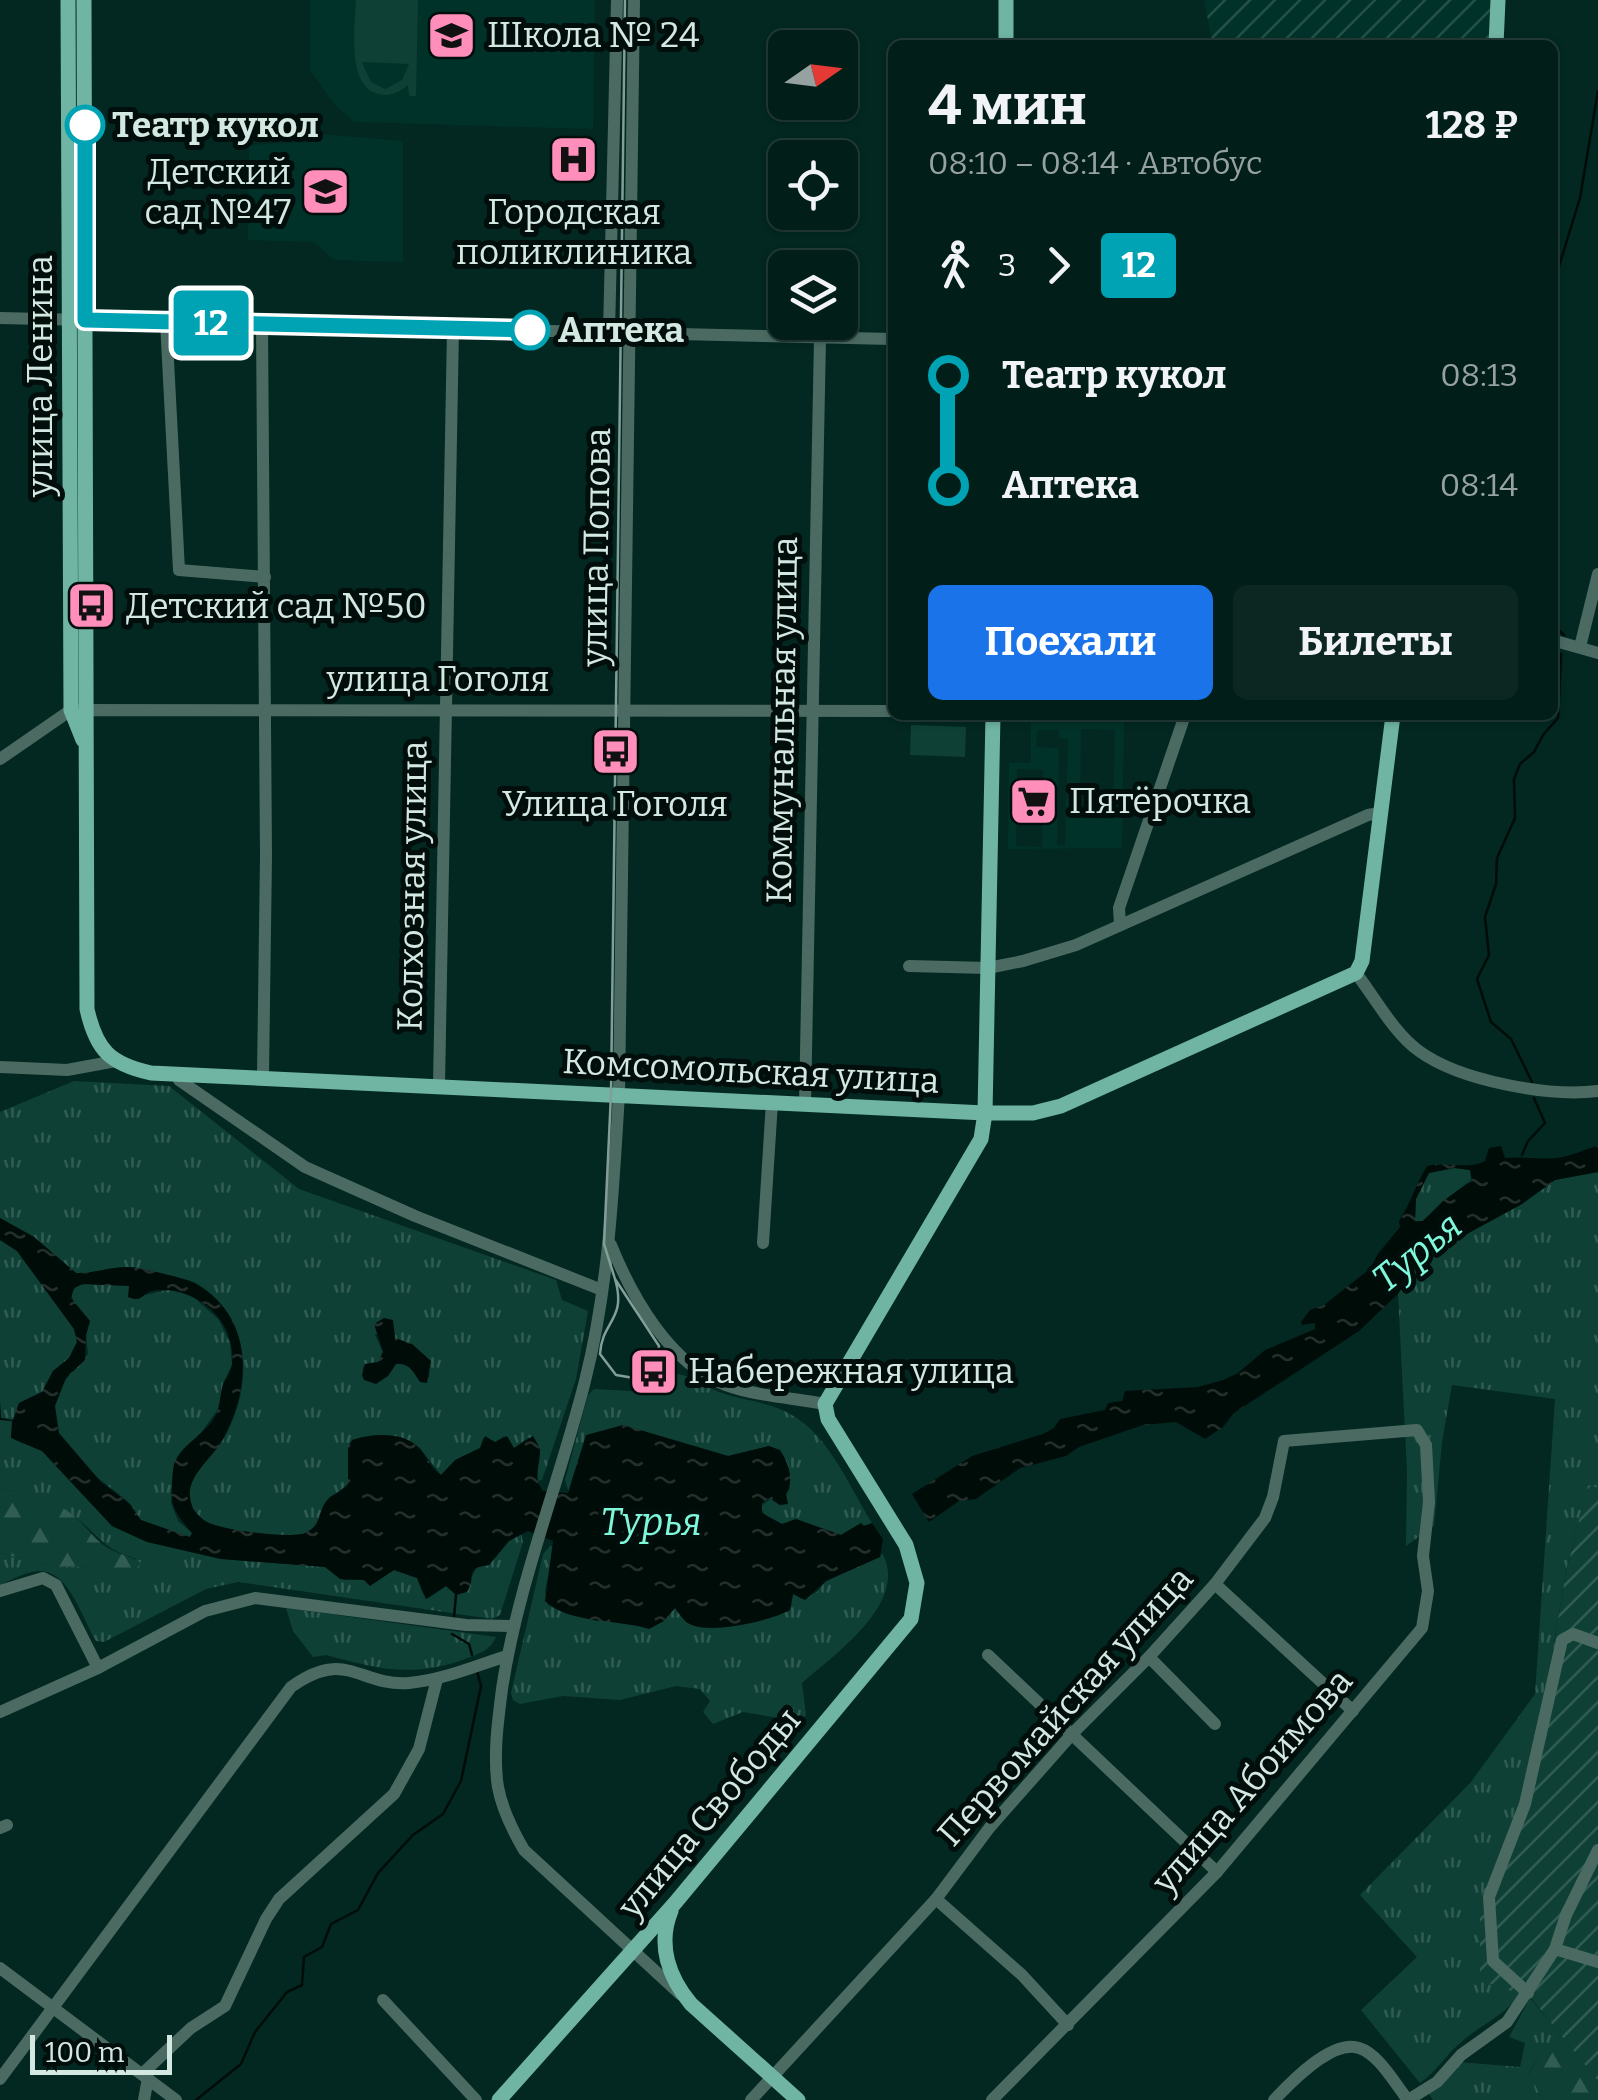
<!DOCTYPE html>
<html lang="ru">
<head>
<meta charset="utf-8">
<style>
	:root { --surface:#021e19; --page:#0c2722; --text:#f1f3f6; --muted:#96a2a2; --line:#233c38; --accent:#1a73e8 }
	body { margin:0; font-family:Bitter,serif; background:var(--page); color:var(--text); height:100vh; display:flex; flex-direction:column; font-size:38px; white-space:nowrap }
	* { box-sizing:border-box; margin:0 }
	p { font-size:32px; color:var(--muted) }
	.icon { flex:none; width:55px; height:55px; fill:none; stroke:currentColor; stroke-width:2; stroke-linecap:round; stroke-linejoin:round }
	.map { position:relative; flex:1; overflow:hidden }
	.side { position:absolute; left:888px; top:40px; width:670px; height:680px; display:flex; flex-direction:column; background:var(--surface); border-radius:15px; box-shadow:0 2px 8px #0004,0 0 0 2px var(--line) }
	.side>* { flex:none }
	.badge { padding:0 20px; border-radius:8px; font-size:35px; line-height:65px }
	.needle { width:65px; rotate:76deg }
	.tools { position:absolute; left:768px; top:30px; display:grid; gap:20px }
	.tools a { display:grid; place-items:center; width:90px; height:90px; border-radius:15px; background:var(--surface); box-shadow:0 2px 8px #0004,0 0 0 2px var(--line); font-size:50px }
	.scale { position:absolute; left:30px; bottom:25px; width:142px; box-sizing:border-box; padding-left:10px; border:5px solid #d4e8e2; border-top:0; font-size:28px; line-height:35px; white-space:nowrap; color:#d4e8e2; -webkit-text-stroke:8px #020e0b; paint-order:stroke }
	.map>.badge { position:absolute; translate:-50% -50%; box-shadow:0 0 0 5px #fff }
	.legs { display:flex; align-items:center; gap:15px; height:110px; padding:0 40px; font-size:32px }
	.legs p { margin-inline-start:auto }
	.head { display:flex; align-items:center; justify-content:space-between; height:170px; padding:0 40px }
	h1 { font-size:55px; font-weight:700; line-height:75px }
	.cta { display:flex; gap:20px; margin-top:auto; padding:20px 40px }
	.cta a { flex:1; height:115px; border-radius:15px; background:var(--accent); color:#fff; font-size:40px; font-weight:700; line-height:115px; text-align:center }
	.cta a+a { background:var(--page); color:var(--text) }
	ul { padding:0 40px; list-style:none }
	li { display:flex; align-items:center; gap:35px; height:110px; font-size:38px }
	li i { display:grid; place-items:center; width:15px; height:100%; margin:0 12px; background:currentColor }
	li i::after { content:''; width:25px; height:25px; margin:-12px; border:8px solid; border-radius:50%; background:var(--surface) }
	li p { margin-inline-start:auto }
	li:first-child i { background:linear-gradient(#0000 50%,currentColor 0) }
	li:last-child i { background:linear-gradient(currentColor 50%,#0000 0) }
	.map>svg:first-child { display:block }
</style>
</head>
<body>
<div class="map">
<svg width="1598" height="2100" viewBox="0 0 1598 2100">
	<defs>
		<pattern id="industrial-furrows" width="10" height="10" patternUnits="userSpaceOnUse" patternTransform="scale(2.5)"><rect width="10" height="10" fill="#003229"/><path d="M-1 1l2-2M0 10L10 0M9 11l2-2" fill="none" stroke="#245048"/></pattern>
		<pattern id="grass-tufts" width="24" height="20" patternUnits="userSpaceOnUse" patternTransform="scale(2.5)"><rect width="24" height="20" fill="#0e4036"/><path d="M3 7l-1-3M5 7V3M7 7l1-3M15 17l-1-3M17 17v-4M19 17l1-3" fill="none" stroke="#305c53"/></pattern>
		<pattern id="forest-firs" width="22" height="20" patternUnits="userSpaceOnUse" patternTransform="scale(2.5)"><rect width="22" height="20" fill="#0e4036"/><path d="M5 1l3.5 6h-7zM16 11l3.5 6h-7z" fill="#305c53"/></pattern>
		<pattern id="garden-furrows" width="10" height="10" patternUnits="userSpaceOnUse" patternTransform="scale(2.5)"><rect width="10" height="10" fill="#0e4036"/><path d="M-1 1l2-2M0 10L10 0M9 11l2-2" fill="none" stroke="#305c53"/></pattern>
		<pattern id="water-ripples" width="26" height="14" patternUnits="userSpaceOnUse" patternTransform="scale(2.5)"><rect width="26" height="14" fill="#000c08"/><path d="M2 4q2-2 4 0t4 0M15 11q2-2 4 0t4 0" fill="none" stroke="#242f2c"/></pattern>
	</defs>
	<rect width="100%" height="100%" fill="#022821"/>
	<g fill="#003229" fill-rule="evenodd">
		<path d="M310 0H595L593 129 354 122 334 104 310 70Z"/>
		<path d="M307 133 403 141V262L334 260 314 242 248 240 249 145 305 142Z"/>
		<path d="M1031 718 1124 719 1122 848 1008 849 1009 763H1031ZM1081 729 1115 730 1113 819 1080 818ZM1037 730H1059V738L1068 739 1065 846 1057 845 1059 748 1036 747ZM1017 769 1043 770 1042 847 1016 846Z"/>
	</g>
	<path fill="url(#industrial-furrows)" d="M1204 0H1494L1492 45H1213Z"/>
	<g fill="url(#grass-tufts)" fill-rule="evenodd">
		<path d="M74 1081 169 1086 299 1189 556 1280 562 1300 588 1311 576 1379 542 1480 537 1481 529 1437 514 1448 504 1436 495 1442 483 1438 480 1448 456 1460 441 1475 419 1447H348V1484L325 1503 321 1520C316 1526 310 1531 303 1534 286 1539 220 1530 205 1521 196 1515 190 1507 190 1496 188 1475 213 1456 224 1438 254 1386 252 1316 196 1283 189 1279 147 1270 137 1268 118 1264 96 1274 76 1273L34 1237 0 1218V1112ZM393 1326 395 1338C415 1345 431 1356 429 1378H417C414 1369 405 1362 396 1364L390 1373 362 1370 365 1364 378 1362 383 1352 375 1335Z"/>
		<path d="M1455 1168 1470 1170 1471 1180 1422 1221H1415L1416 1199 1429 1173Z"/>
		<path d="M1598 1172V1488L1588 1486 1566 1571 1545 1697 1521 1994C1500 2019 1481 2024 1459 2044 1445 2056 1436 2072 1420 2083L1361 2010 1417 1957 1360 1895 1471 1782 1535 1694 1555 1399 1452 1385 1442 1442 1434 1526 1406 1546 1407 1471 1398 1294 1421 1256 1438 1242 1465 1235 1522 1204 1555 1180Z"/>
		<path d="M0 1240 17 1251 74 1329 77 1342 69 1358 53 1371 42 1392 19 1403 11 1433 15 1440 42 1451 112 1526 147 1542 221 1559 325 1567 344 1580H364L370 1585 394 1570 417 1578 423 1594 429 1598 446 1586 452 1591 470 1580 477 1567 489 1565 509 1541 521 1533 523 1542 500 1615 492 1619 238 1582 206 1589 104 1642 96 1641C83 1620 69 1569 38 1571 25 1572 11 1580 0 1585V1553L54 1567 89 1566 137 1559C103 1548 104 1541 79 1520 57 1501 28 1494 0 1488Z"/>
		<path d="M90 1284 129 1286V1292L145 1295 172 1289 189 1293 219 1320 230 1343 232 1365 223 1383 218 1409 173 1472 171 1503 178 1521 192 1533 190 1537C175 1534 150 1528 139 1519 133 1513 132 1505 126 1500 100 1478 56 1452 54 1413 53 1390 74 1369 88 1354L86 1335 90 1321 74 1303 71 1293 78 1285Z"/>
		<path d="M672 1373C689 1374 706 1388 722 1393 742 1400 762 1401 782 1410 827 1429 847 1483 872 1523L863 1526 861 1523 841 1535 796 1519 782 1524 766 1517 760 1507 772 1498 780 1505 790 1488 769 1446 728 1456 623 1425C589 1436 575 1460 569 1493L565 1480 588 1395 594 1389 646 1392Z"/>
		<path d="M550 1546H554L545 1591 548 1605 596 1621H664L674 1607C680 1613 683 1620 691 1624 718 1637 764 1617 791 1607L793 1594 802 1599 817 1592 826 1581 880 1557 882 1553C910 1602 834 1655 802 1683L806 1715 789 1737 778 1718 743 1712 713 1724 703 1712 710 1701 700 1689 676 1686 620 1700 563 1696 520 1704 513 1700 511 1693 543 1554Z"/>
		<path d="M286 1608 496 1637C490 1651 478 1654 465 1659 413 1678 377 1669 326 1655L313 1657 293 1631Z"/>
		<path d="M1530 1998 1561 2035 1539 2056 1529 2073 1543 2100H1433L1428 2093 1459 2062 1520 2067 1525 2043 1509 2037Z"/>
	</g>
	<g fill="url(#forest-firs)">
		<path d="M0 1488C27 1494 54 1498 75 1517 86 1526 93 1538 105 1546 116 1554 130 1555 141 1563L134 1571 89 1566 54 1567 0 1553Z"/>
		<path d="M1561 2035 1598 2081V2100H1543L1529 2074 1539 2056Z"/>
	</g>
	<path fill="url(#garden-furrows)" d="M1588 1485 1598 1488V2081L1531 1998 1480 1980V1898L1523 1800 1545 1697 1566 1572Z"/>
	<g fill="#0e4036" fill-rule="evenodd">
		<path d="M356 0H418L416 96H409L408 85C400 92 390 97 379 94 346 87 355 25 356 0ZM362 63 363 62 409 64 402 80 385 89 371 82Z"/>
		<path d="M911 725 966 727 965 757 910 755Z"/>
	</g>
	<g fill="url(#water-ripples)" fill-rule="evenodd">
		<path d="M1501 1146 1505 1158C1522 1156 1540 1160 1557 1158 1573 1156 1584 1149 1598 1146V1172L1555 1180 1522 1204 1465 1235 1438 1242 1421 1257 1398 1294 1359 1331 1234 1413 1223 1427 1205 1439 1176 1422 1143 1425 1079 1447 1066 1456 1020 1468 976 1499 959 1501 929 1522 912 1494 972 1456 1043 1434 1054 1428 1060 1419 1105 1410 1108 1403 1122 1401 1125 1391 1198 1387 1223 1380 1238 1373 1265 1350 1315 1329V1323L1302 1325 1301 1322 1310 1310 1324 1305 1371 1268 1377 1255 1400 1227 1399 1221C1410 1205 1416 1184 1427 1166 1446 1161 1469 1170 1485 1161L1489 1148ZM1454 1168 1470 1170 1472 1180 1443 1201 1423 1221H1415L1416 1199 1429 1173Z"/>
		<path d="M0 1218 34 1237 76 1273C96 1274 118 1264 137 1268 148 1270 189 1279 196 1284 254 1317 252 1386 223 1439 213 1458 187 1475 190 1497 191 1508 197 1516 207 1522 221 1530 290 1539 305 1533 321 1526 317 1516 325 1503 330 1494 342 1492 348 1484V1447L352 1440C373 1433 406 1431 421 1450 428 1459 431 1468 441 1475L455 1460 480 1448 485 1436 495 1442 507 1436 514 1448 533 1436 540 1448C541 1464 532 1478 543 1491L568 1493 586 1435 623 1425 728 1456 769 1446 780 1450C788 1462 795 1481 786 1494L788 1504 780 1505 769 1498 762 1503V1513L782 1524 796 1519 841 1535 861 1523 864 1526 872 1523 883 1539 880 1557 826 1581 805 1600 793 1594 790 1610C771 1621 702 1637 685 1621 681 1617 678 1612 675 1608L664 1621 649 1629C618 1619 569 1624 545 1601L553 1541 528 1531 509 1541 489 1565C463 1568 477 1577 467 1592L456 1595 446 1586 426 1599 417 1578 394 1570 370 1586 364 1580 340 1579 325 1567 221 1559 147 1542 112 1526 42 1451 11 1438 12 1421 0 1420V1401L1 1418 13 1420 19 1403 42 1392 53 1371 69 1358 77 1342 74 1329 17 1251 0 1240ZM83 1284 129 1286 128 1297C143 1303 141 1294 152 1291 193 1284 237 1319 232 1364 231 1372 226 1378 223 1385 220 1393 221 1401 218 1409 212 1433 175 1445 173 1470 170 1505 170 1507 192 1533L190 1537 141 1520 130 1504 101 1482 59 1433 55 1406 66 1378 85 1360 86 1335 90 1321 71 1298 74 1288Z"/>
		<path d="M384 1318 393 1320 395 1338 412 1344 431 1361 427 1383 420 1382C414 1373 409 1362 396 1364L388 1376 376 1384 364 1380 362 1375 365 1364 378 1362 383 1352 374 1324Z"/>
	</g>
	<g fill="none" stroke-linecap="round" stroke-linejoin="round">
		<g stroke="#000c08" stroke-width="2.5">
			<path d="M1552 289 1580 198 1598 91"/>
			<path d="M1552 613 1554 626 1564 635"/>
			<path d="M1532 1082 1511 1039 1491 1022 1477 979 1489 955 1485 917 1496 884 1497 858 1515 818 1514 779 1520 764 1534 752 1543 735 1558 718 1561 654"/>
			<path d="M1522 1155 1528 1141 1545 1123 1534 1098"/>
			<path d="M454 1617 456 1595"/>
			<path d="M452 1634 469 1644 472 1655"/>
			<path d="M196 2100 241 2064 255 2032 287 1992 302 1985 304 1957 322 1947 331 1924 358 1910 378 1873 413 1835 443 1814 461 1781 481 1686 477 1671"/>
		</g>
		<g stroke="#4b6b62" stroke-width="12">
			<path d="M634 0 619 1094C613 1191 609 1286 585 1381 559 1484 518 1583 502 1689 498 1720 493 1756 498 1787 502 1810 513 1831 524 1850L680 1994"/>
			<path d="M0 318 892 339"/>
			<path d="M166 322 179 570 265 577"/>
			<path d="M262 324 266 856 263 1076"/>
			<path d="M609 332 617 0"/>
			<path d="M1552 640 1598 653"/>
			<path d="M1580 647 1598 574"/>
			<path d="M1143 715 1184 716"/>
			<path d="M0 759 71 710 892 711"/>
			<path d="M1120 925 1119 908 1185 715"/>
			<path d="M909 966 988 968 1023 961 1076 945 1368 815 1379 813"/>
			<path d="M1356 973C1375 998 1394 1033 1419 1051 1460 1081 1549 1097 1598 1091"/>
			<path d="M0 1067 67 1070 116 1061"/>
			<path d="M177 1075 179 1080 305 1167 415 1216 602 1290"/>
			<path d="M439 1085 453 329"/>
			<path d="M805 1104 820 338"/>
			<path d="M763 1243 772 1102"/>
			<path d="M611 1245C632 1297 670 1365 726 1385 756 1396 793 1398 825 1404"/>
			<path d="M1215 1584 1353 1711"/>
			<path d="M0 1591 43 1578 56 1585 98 1668"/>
			<path d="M988 1655 1217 1872"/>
			<path d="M1149 1657 1215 1724"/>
			<path d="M0 1712 98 1668 205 1611 255 1598 466 1625 514 1626"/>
			<path d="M0 1828 7 1825"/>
			<path d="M936 1899 1022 1975 1068 2025"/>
			<path d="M1555 1949 1566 1915 1598 1850"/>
			<path d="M0 1968 176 2100"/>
			<path d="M1528 1993 1493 1961 1489 1897 1525 1804 1562 1640 1573 1634 1598 1643"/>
			<path d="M383 2000 476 2100"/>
			<path d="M142 2074 191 2028 225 2006 266 1919 279 1899 394 1794 419 1749 437 1679"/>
			<path d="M0 2079 291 1687C346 1647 360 1687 409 1683 443 1680 475 1666 507 1656"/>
			<path d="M144 2100 148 2078"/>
			<path d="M751 2100 936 1899 990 1827 1073 1733 1149 1657 1215 1584 1265 1518 1273 1497 1284 1441 1417 1430 1426 1445 1429 1502 1423 1556 1428 1591 1422 1628 1217 1872 992 2100"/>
			<path d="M1274 2100C1291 2082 1332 2039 1359 2048 1379 2054 1395 2084 1408 2100"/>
			<path d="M1408 2100 1437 2082 1461 2055 1507 2022 1555 1949 1598 1962"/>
		</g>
		<g stroke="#70b4a3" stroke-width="15">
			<path d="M68 0 71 710 83 740"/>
			<path d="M84 0 87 1009C96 1050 110 1064 151 1073L985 1113H1033L1061 1106 1356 973 1362 961 1393 715"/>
			<path d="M1006 45V0"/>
			<path d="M1496 45 1498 0"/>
			<path d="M671 1911C657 1945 669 1978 691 2004L798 2100"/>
			<path d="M499 2100 675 1903 911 1619 917 1583 906 1545 828 1419 825 1404 981 1139 985 1113 993 715"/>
		</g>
		<path stroke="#839e98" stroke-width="2.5" d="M615 1279C627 1320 602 1320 600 1354L616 1375 640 1379 655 1367 659 1346 615 1279 604 1244 611 1094 625 0"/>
	</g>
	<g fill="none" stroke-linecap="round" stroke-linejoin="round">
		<defs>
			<path id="line-1" d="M85 125V320L530 330"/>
		</defs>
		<use href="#line-1" stroke="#fff" stroke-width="22"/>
		<use href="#line-1" stroke="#00a3b4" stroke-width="15"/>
	</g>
	<defs>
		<symbol id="school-square" viewBox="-11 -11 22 22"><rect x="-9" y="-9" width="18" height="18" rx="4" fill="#ff8eba" stroke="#020e0b"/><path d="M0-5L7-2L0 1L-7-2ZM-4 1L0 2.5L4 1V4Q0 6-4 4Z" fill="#111"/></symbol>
		<symbol id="hospital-square" viewBox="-11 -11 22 22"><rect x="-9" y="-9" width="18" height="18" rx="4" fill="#ff8eba" stroke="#020e0b"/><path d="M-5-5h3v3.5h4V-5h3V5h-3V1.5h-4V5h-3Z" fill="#111"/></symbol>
		<symbol id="bus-square" viewBox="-11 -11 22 22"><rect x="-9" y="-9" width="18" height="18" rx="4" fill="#ff8eba" stroke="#020e0b"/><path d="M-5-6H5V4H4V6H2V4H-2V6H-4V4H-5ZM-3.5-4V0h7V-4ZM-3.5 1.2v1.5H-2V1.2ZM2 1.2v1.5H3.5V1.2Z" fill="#111"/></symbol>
		<symbol id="supermarket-square" viewBox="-11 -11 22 22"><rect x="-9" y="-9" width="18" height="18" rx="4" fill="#ff8eba" stroke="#020e0b"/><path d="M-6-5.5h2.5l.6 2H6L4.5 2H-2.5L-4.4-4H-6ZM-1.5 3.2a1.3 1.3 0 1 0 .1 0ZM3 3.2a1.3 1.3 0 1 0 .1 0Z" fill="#111"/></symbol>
	</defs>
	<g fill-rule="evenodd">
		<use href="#school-square" x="424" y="8" width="55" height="55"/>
		<use href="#hospital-square" x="546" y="132" width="55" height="55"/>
		<use href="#school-square" x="298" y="164" width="55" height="55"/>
		<use href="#bus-square" x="64" y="578" width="55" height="55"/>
		<use href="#bus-square" x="588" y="724" width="55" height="55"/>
		<use href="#supermarket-square" x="1006" y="774" width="55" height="55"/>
		<use href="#bus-square" x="626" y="1344" width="55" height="55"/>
	</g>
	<g fill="#fff" stroke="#00a3b4" stroke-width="5">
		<circle cx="85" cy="125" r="18"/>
		<circle cx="530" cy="330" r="18"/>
	</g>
	<g text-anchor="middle" stroke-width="10" stroke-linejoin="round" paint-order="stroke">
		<g font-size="35" fill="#d4e8e2" stroke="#020e0b" text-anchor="start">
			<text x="487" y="47">Школа № 24</text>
			<text x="291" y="184" text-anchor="end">Детский<tspan x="291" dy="40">сад №47</tspan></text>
			<text x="574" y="224" text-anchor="middle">Городская<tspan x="574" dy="40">поликлиника</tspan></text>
			<text x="126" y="618">Детский сад №50</text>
			<text x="1069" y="813">Пятёрочка</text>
			<text x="615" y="816" text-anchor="middle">Улица Гоголя</text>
			<text x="688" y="1383">Набережная улица</text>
		</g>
		<g font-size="35" font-weight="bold" fill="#d4e8e2" stroke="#020e0b" text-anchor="start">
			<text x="112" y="137">Театр кукол</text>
			<text x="558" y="342">Аптека</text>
		</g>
		<g font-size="35" fill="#d4e8e2" stroke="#020e0b">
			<text transform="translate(40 376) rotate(-90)" y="12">улица Ленина</text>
			<text transform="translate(596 547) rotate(-89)" y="12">улица Попова</text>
			<text x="438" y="691">улица Гоголя</text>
			<text transform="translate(782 720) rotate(-89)" y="12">Коммунальная улица</text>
			<text transform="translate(412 886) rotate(-89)" y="12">Колхозная улица</text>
			<text transform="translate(751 1071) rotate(3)" y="12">Комсомольская улица</text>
			<text transform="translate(1065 1706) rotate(-48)" y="12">Первомайская улица</text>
			<text transform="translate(1252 1781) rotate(-49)" y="12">улица Абоимова</text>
			<text transform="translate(709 1813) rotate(-50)" y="12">улица Свободы</text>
		</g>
		<g font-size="38" font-style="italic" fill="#7ef7db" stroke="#020e0b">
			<text transform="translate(1417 1252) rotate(-39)" y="13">Турья</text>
			<text x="651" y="1535">Турья</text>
		</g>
	</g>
</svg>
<div class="tools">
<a><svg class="needle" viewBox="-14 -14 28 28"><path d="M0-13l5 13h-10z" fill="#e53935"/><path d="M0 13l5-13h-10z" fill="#96a2a2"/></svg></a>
<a><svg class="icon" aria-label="locate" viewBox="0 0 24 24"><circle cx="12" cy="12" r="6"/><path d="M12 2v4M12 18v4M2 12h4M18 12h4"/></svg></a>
<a><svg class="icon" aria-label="layers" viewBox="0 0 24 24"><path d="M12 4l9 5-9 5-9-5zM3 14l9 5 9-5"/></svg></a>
</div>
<div class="scale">100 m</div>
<b class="badge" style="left:211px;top:323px;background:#00a3b4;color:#fff">12</b>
<section class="side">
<div class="head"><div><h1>4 мин</h1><p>08:10 – 08:14 · Автобус</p></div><b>128 ₽</b></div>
<div class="legs"><svg class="icon" aria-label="walk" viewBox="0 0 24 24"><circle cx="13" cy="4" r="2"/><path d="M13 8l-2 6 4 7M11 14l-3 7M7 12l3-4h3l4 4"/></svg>3<svg class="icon" aria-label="forward" viewBox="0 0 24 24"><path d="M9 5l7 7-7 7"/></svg><b class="badge" style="background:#00a3b4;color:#fff">12</b></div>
<ul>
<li><i style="color:#00a3b4"></i><b>Театр кукол</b><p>08:13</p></li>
<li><i style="color:#00a3b4"></i><b>Аптека</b><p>08:14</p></li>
</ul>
<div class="cta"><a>Поехали</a><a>Билеты</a></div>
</section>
</div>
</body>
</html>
